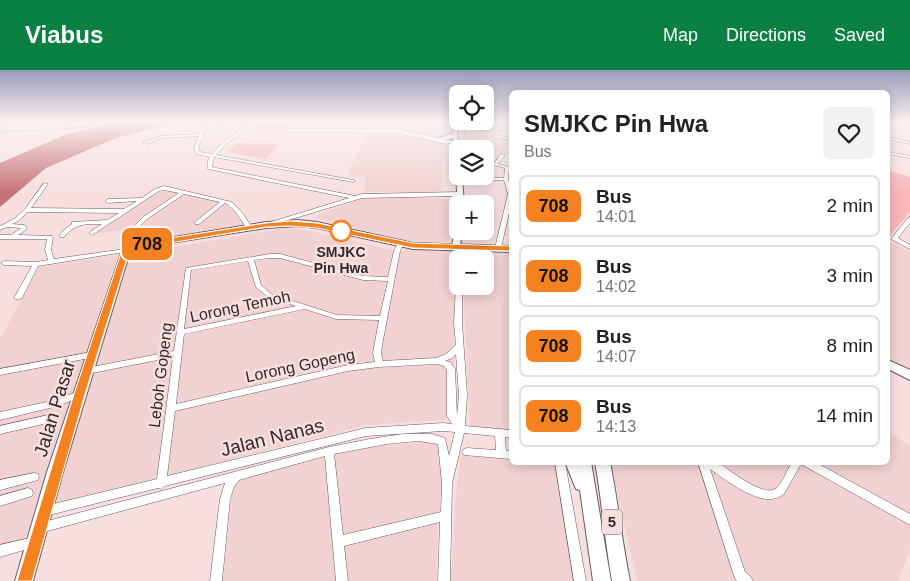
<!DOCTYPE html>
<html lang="en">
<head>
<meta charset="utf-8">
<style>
	:root { --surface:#fff; --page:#f2f2f2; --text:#222; --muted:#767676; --line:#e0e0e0; --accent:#0b8043 }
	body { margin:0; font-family:Arial,sans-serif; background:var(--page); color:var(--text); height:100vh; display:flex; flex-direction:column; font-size:19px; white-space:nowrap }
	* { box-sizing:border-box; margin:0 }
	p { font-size:16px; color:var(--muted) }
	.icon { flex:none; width:28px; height:28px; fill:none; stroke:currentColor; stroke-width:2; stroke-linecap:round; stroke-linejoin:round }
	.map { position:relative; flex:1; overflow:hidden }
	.panel { position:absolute; left:509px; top:20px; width:381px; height:375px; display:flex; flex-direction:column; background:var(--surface); border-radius:8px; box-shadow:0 2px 12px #0003 }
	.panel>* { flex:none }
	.badge { padding:0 10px; border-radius:8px; font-size:18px; line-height:32px }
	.fabs { position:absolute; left:449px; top:15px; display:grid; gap:10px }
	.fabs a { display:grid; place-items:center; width:45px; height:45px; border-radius:8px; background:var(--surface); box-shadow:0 2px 12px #0003; font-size:25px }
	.map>.badge { position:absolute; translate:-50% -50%; box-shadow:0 0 0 2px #fff }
	.round { display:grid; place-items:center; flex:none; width:52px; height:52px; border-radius:8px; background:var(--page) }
	.headline { display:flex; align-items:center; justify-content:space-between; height:85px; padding:0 15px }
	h1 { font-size:24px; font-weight:700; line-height:38px }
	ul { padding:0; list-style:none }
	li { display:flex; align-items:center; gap:15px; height:62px; margin:0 10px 8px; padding:0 5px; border:2px solid var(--line); border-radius:8px }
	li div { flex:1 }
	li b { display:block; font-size:19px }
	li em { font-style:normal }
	li .badge { min-width:55px; font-weight:700; text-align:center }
	header { display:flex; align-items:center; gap:30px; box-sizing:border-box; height:70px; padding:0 25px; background:var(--accent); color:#fff }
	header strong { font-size:24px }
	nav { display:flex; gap:28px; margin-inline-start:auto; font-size:18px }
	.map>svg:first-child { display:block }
</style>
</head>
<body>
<header>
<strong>Viabus</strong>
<nav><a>Map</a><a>Directions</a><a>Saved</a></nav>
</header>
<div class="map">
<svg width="910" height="511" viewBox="0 0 910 511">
	<rect width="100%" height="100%" fill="#f7dfe0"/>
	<g fill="#f1d1d2">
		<path d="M297 52H449L451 66 442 68 406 59 291 58Z"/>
		<path d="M399 63 443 73 441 122H365V108L348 105 365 64Z"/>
		<path d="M468 63 511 70V85L485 81V79L466 78Z"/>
		<path d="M167 119 231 135 246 156 132 174 137 158 93 164 158 120Z"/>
		<path d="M367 127 452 129 450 172H412L315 148 318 145Z"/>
		<path d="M287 158 310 161 400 182 406 179H457L454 278 456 349 366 355 54 435 130 184Z"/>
		<path d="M888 172 910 181V300L888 289Z"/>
		<path d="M462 178 511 182V360L470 357 463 216H485V189H462Z"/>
		<path d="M118 185 25 469 0 475V269L39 197Z"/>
		<path d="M888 363 910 375V479L898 511H637L611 393 888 392Z"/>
		<path d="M422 372 439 374 442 415 438 459 436 511H223L233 416 239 409 337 384 370 377Z"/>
		<path d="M461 385 511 387V392L556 393 575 511H451L457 413Z"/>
	</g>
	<g fill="#f9b7b9">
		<path d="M262 53 291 54 284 63H250Z"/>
		<path d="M237 73 278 74 266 89 227 82Z"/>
		<path d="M888 100 910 107V142L888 168Z"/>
	</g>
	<path fill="#c67378" d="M115 52H175L116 68 46 98 0 137V93L65 65Z"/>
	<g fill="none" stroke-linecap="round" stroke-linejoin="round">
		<g stroke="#c67378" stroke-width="1">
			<path d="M464 52 465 56"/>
			<path d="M465 58V71"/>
			<path d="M0 62 92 57"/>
			<path d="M465 72V79"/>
		</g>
		<defs>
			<g id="minor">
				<path d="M13 52H17L0 61V58Z"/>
				<path d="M219 52H223L203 61V67L198 77 200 82 212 84C223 70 239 61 255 52H259L228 72 216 85 353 110 355 111 353 112 214 87 213 91 212 97 355 126 362 124 459 122 462 124 459 126 362 128 275 154H271V152L349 128 208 99V91L210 87 196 84 194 77 199 66 161 68 147 74 143 73 160 66 198 64 200 59Z"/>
				<path d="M896 52H900L899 53 910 56V58L897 55 889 64H888V61Z"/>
				<path d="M456 55 498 60 500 61 498 62 455 57 454 56Z"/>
				<path d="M290 59H398L456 72 446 74 397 63 290 62 288 61Z"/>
				<path d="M494 65 511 68V70L493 67V65Z"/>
				<path d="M888 67 910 72V74L888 69Z"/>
				<path d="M888 82 910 86V88L888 84Z"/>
				<path d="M501 84 505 85 498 94 509 97 508 109 511 117V134L501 178 498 180 495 178 508 124 504 110H459L457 109 459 108H504L505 98 493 95Z"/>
				<path d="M44 113 48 114 31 138 124 139 137 131 108 133 105 131 108 129 142 128 155 119 164 116 232 132 244 145 252 158 251 159H247C241 150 235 138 225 133L199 154H195V152L220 132 184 124 147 149 135 161 130 181 38 196 22 228 18 230 14 228 32 196 4 195 1 193 4 191 36 192 48 190 45 180 47 169H0V165H11L21 158 7 157 0 160V156L14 149 25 139ZM164 120 179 123 143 147 130 160 125 179 54 189 51 180 53 167 52 166 18 165 26 160 27 157 24 155 12 154 18 151 28 142 119 143 107 150 72 152V154L65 159 59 166 60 167H64C76 153 85 154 102 154L90 162 89 163 92 165 159 121Z"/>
				<path d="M910 147V153L898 168 910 175V179L891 169 908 148Z"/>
				<path d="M400 172 403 174 400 181 383 270 381 283 383 291 436 288 446 284 456 275 454 253 456 216 458 214V216H462V253L467 325 465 356 511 360V368L505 367 506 381H511V389L464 385 462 382 464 379 467 378 496 380 495 366 464 363 452 413 450 511H438L440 452 344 476 348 511H336L325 386 239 410 234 417 230 429 222 511H210L220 429 225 413 40 463 36 462 34 458 36 454 40 453 329 377 370 369 403 364H432L445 368 449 386 455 362 443 361 366 366 165 416 161 419 158 418 45 446 41 445 40 441 41 437 45 436 157 409 173 287 87 304 84 303 83 301 84 299 87 298 174 281 186 198 270 184H280L363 206 388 207 394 181 398 173ZM270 188H280L363 210 388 211 380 246 337 245 271 224 261 215 254 190ZM248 191 256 217 267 226 296 236 184 259 191 200ZM305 239 336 249 379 250 373 283 375 292 348 295 176 334 184 264ZM456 284 459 325 457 346 455 299 450 292 445 291 452 288ZM437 294 444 296 447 300V346L452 354 443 353 366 358 167 406 175 341 348 301 379 297ZM418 371 438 374 442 413 441 442 343 465 334 384 387 374Z"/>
				<path d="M460 174 463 176V189H458V190L457 176Z"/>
				<path d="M92 282 95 283 96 285 95 287 0 305V299Z"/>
				<path d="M79 321 82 322 83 324 82 326 58 336 0 350V342L56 330Z"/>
				<path d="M53 344 56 345 58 348 56 351 0 364V356Z"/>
				<path d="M555 392H565L586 511H574Z"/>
				<path d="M698 392C704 392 713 391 718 393 729 399 762 427 775 419 781 416 788 399 792 392H815L910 444V455L801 394 784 424C765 441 727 411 710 399L745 502 751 507 753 511H737L734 506Z"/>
				<path d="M34 403 38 404 39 407 38 410 0 420V410Z"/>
				<path d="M28 418 32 420 33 423 32 426 0 436V426Z"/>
				<path d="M34 467 38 468 40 472 38 476 0 487V475Z"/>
			</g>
			<g id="major">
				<path d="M451 52H456L459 79H458V86L454 80 453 68 440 71 437 69 453 63Z"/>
				<path d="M458 104V106H462L464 134H458V136L456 106Z"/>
				<path d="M455 159 462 161 460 176 456 178 452 176Z"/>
			</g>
			<g id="highway">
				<path d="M298 150 317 152 413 173 511 176V182L413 179 317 158 298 156 266 158 145 177 131 182 129 185 63 402 33 511H15L47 402 121 183 125 178 144 172 266 152Z"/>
				<path d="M888 290 910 300V310L888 299Z"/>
				<path d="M565 392H591L611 511H593L580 420 576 419Z"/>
				<path d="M595 392H610C618 432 622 472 630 511H612C605 472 602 432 595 392Z"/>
			</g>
		</defs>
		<use href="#minor" stroke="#6e5a5a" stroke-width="1"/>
		<use href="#major" stroke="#6e5a5a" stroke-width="2"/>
		<use href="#highway" stroke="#6e5a5a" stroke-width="2"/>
		<use href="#minor" fill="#fff" fill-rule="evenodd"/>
		<use href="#major" fill="#fff" fill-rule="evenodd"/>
		<use href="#highway" fill="#fff" fill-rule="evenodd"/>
	</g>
	<linearGradient id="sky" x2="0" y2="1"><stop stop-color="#9a9abb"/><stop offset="0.42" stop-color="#fbf1f1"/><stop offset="1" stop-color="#fbf1f1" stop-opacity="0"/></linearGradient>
	<rect width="910" height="123" fill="url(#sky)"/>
	<path fill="#f58220" stroke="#fff" d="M290 151 317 153 413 173 511 176 515 179 511 181 413 178 317 158 290 156 266 157 146 177 131 181 128 185 85 324 32 511H17L74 324 121 183 125 178 144 172 266 153Z"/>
	<circle fill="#fff" stroke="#f58220" stroke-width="2.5" cx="341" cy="161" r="10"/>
	<g text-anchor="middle" stroke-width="5" stroke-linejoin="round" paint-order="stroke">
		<g font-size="14" font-weight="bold" fill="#332a2a" stroke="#f7dfe0">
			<text x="341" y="187">SMJKC<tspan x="341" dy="16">Pin Hwa</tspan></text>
		</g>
		<rect fill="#f7dfe0" stroke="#6e6061" stroke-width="1" x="602" y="439.5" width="20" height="25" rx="4"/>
		<g font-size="15" font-weight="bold" fill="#332a2a">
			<text x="612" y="457">5</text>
		</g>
		<g font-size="16" fill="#332a2a" stroke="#f7dfe0">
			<text transform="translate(240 236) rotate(-12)" y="6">Lorong Temoh</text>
			<text transform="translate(300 295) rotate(-12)" y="6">Lorong Gopeng</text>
			<text transform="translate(160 305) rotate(-83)" y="6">Leboh Gopeng</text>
		</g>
		<g font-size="19" fill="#332a2a" stroke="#f7dfe0">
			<text transform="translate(54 338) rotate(-73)" y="7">Jalan Pasar</text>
			<text transform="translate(272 367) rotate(-14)" y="7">Jalan Nanas</text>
		</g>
	</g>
</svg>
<div class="fabs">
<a><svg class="icon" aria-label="locate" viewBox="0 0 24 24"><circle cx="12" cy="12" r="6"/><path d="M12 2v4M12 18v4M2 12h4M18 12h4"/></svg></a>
<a><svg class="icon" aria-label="layers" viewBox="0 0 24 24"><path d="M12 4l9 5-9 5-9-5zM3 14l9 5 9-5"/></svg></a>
<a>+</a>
<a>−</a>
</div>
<b class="badge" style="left:147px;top:174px;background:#f58220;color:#111">708</b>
<section class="panel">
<div class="headline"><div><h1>SMJKC Pin Hwa</h1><p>Bus</p></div><a class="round"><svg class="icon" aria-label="heart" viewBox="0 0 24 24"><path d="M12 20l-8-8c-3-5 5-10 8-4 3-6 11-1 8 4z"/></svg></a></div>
<ul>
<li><span class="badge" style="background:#f58220;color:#111">708</span><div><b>Bus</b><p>14:01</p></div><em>2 min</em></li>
<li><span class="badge" style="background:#f58220;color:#111">708</span><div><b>Bus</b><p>14:02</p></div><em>3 min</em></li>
<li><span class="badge" style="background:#f58220;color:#111">708</span><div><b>Bus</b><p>14:07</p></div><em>8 min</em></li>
<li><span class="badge" style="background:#f58220;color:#111">708</span><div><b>Bus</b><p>14:13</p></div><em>14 min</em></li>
</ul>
</section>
</div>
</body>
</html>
